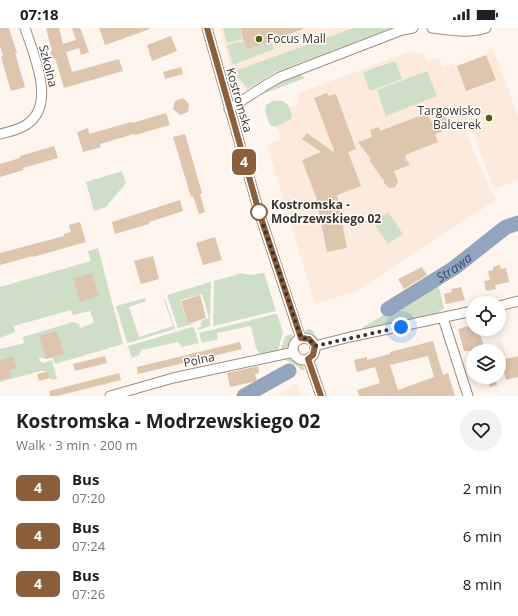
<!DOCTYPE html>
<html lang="en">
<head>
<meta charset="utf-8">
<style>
	:root { --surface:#fff; --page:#f2f2f2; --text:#202124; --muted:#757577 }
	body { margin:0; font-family:"Open Sans",sans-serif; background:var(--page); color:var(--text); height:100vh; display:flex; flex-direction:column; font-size:15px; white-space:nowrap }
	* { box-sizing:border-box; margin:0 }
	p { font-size:13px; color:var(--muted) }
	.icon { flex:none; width:22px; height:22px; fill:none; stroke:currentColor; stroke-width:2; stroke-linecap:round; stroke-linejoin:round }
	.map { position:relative; height:368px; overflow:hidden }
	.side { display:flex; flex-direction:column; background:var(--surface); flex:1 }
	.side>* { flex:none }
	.badge { padding:0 8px; border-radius:6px; font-size:14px; line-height:26px }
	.buttons { position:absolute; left:466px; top:268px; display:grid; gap:8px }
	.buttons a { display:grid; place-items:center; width:40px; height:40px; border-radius:50%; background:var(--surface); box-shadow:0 2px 10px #0003; font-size:20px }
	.you { position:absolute; width:20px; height:20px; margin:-10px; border:3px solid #fff; border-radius:50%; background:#1a73e8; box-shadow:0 0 0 6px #1a73e833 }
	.map>.badge { position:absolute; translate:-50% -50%; box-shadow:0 0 0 2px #fff }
	.round { display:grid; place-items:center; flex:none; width:42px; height:42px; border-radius:21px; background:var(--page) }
	.summary { display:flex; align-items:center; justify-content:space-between; height:68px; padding:0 16px }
	h1 { font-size:19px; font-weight:700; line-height:30px }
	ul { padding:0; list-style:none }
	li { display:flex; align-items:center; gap:12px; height:48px; padding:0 16px }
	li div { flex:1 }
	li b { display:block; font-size:15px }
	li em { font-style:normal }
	li .badge { min-width:44px; font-weight:700; text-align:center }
	.status { display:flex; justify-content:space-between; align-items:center; height:28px; padding:0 20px; background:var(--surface); direction:ltr }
	.status svg { height:11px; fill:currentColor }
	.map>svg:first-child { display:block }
</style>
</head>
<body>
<div class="status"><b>07:18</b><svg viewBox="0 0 49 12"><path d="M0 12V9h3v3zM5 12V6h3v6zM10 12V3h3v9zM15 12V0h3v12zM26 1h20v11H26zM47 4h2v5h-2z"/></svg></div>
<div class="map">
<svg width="518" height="368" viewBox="0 0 518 368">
	<rect width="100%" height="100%" fill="#fef5ee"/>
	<g fill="#fcebdc">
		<path d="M220 0H395L282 43 263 52 246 63 232 45Z"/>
		<path d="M493 20 518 88V152L494 161 468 92 462 94 473 123 496 172 357 263 315 276 267 117 281 111 276 97 289 80 300 76 297 66 411 23 424 27 427 33 439 29 443 39 454 35 455 39 488 27 487 23Z"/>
		<path d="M502 312 512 352 506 353 496 314Z"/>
		<path d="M297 355 301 368H277Z"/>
	</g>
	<g fill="#cfdfc7">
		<path d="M223 0H240L242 11 227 15Z"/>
		<path d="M353 0H392L273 45 248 61 235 46V43Z"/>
		<path d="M243 13 246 22 271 13 274 21 233 37 227 17Z"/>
		<path d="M395 33 402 51 370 63 363 44Z"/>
		<path d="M427 43 437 68 386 88 377 62Z"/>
		<path d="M299 46 305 50 263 66 257 67 273 56Z"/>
		<path d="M273 73C285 71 290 77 292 88L290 92 275 99 270 97 265 83 266 77Z"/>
		<path d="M122 143 126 155 106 179 94 183 86 154Z"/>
		<path d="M388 184 403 206 388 216 373 194Z"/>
		<path d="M98 220 123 316 55 336 52 329 46 331 39 329 40 333 43 335 52 332 57 351 51 352 48 343H41L0 354V321L24 315 23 309 73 294 79 296 80 300 94 295 90 283 73 287 71 282 14 298 15 304 0 310V259L91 233 88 223Z"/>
		<path d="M241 245 250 247 264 245 276 283 214 298 213 296 214 253Z"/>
		<path d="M211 254 210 298 199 302 197 300 202 298 200 295 202 294 201 293 209 290 202 266 180 272 188 296 193 295V296L178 300 167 267Z"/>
		<path d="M438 255 444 281 438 284V287L364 303 363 299Z"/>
		<path d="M145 270 146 273 129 279 139 309 173 298 164 272 165 271 175 301 128 315 127 314 116 278Z"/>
		<path d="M275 286H277L283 304 278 323 263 326 259 325 256 320 251 298 217 305 218 311 202 315 199 305Z"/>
		<path d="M192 299 194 300 199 315 182 319 178 314 141 322 139 327 132 330 128 318Z"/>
		<path d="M310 301H311L320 313C313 312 308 309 305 302Z"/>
		<path d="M292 306C293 315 289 319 281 322L285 308Z"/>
		<path d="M283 330C294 329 301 332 305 342H301L297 338 284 331Z"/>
	</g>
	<path fill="#92a4be" d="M289 341 291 344 275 354 271 349H275Z"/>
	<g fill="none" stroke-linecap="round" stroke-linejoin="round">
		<g stroke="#92a4be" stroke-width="15">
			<path id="s1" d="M388 281 454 240 506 199 518 195"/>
			<path d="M244 368 289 343"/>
		</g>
	</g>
	<g fill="#dec5ae" fill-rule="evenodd">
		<path d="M0 0H9L17 25H15L25 59 11 63 1 29 3 28 0 18Z"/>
		<path d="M46 0H59L63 16 76 12 72 0H80L89 24 81 27 79 20 66 24 72 44 119 31 123 43 64 60 55 30 52 31 50 24 52 23Z"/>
		<path d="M99 0H149L150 1 105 17Z"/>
		<path d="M240 0H303V1L246 22Z"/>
		<path d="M171 8 177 23 152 33 147 17Z"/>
		<path d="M486 27 496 52 466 63 457 38Z"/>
		<path d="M181 39 183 46 165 51 163 44Z"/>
		<path d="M327 65 328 68 336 66 356 121 348 124 361 158 337 167 347 220 327 224 318 180H320L302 132 321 124 302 111 307 105 335 125 314 70Z"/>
		<path d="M183 70 189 76 188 84 180 87 173 81 175 73Z"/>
		<path d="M166 85 170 97 135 107 134 106 100 116 101 119 98 120 83 124 77 104 88 100 89 106 131 94 132 95Z"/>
		<path d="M427 85 431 94 445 88 450 100 435 106 438 114 405 127 406 129 405 130 410 137 394 143 398 153 397 156 395 159 389 160 384 155V153L369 132 371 131 358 114 372 109 370 102 379 99 380 103Z"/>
		<path d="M185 106 202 165 200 166 205 184 199 186 193 168 191 169 173 109Z"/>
		<path d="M54 118 58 130 23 140 24 142 0 149V136L20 130V128Z"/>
		<path d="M180 172 183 183 149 194V196L115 206 112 194Z"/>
		<path d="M80 194 86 214 33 229V228L0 237V225L64 208V206L71 204 69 197Z"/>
		<path d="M215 209 222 232 203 237 196 215Z"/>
		<path d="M153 228 159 251 141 256 134 233Z"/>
		<path d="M500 237 501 241 506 240 509 254 495 257 496 261 486 263 484 253 490 252 488 243 493 242V239Z"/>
		<path d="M422 239 427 247 404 261 398 251Z"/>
		<path d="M92 245 99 268 80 274 74 250Z"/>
		<path d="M461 259 465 272 446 276 444 266 452 264 451 261Z"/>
		<path d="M200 267 206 290 188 296 181 273Z"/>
		<path d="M473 297V301H478L486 323H464L458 301Z"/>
		<path d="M57 303 64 326 46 331 39 308Z"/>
		<path d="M433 313 443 347 448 345 455 368H359L357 362 380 355 375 339 357 344 354 332 367 329V332L390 326V324ZM428 328 434 349 398 362 390 337Z"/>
		<path d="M240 314 242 321 138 346 137 339Z"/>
		<path d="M105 328 107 335 75 343 73 336Z"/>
		<path d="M518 328V349L506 352 501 332Z"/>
		<path d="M9 329H13L17 340 9 342 11 350 0 352V332Z"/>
		<path d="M258 338 259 345 255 346 257 353 230 359 227 345Z"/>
		<path d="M48 343 50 350 39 353 37 346Z"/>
		<path d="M119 345 121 352 57 368H50L49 363Z"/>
		<path d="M486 349H495L497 357 490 359Z"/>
	</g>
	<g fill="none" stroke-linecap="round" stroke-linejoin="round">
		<defs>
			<g id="minor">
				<path d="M207 0 259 184 301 311"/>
				<path d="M432 0C451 2 468 6 486 0"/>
				<path d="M229 81 266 57 280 49 402 2 413 0"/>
				<path d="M0 106C9 104 18 102 26 97 57 77 34 28 25 0"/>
				<path d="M499 278 518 273"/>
				<path d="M443 290 468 368"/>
				<circle cx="304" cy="321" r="11"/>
				<path d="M315 318 350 309 473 283"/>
				<path d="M308 331 321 368"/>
				<path d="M110 368 173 350 294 324"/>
			</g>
		</defs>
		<use href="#minor" stroke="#a18d7b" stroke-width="11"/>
		<use href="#minor" stroke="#fff" stroke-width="9"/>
	</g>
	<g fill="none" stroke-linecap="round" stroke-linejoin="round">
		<defs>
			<path id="line" d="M207 0 259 184 301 310 309 311 315 318 313 327 308 331 321 368"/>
		</defs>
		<use href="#line" stroke="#fff" stroke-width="9"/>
		<use href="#line" stroke="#8b5e3c" stroke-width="6"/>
		<path stroke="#3b322b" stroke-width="4" stroke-dasharray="0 7.2" d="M259 184 301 310 309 311 315 318 401 299"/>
	</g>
	<g fill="#516002" stroke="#fff" stroke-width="1.5">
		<circle cx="259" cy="11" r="4"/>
		<circle cx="489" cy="90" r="4"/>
	</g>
	<circle fill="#fff" stroke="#8b5e3c" stroke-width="2" cx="259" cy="184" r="8"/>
	<g text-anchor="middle" stroke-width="3" stroke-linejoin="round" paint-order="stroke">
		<g font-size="12" fill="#3b322b" stroke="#fff" text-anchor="start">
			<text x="267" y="15">Focus Mall</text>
			<text x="481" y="87" text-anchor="end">Targowisko<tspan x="481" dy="14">Balcerek</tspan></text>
		</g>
		<g font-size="12" fill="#3b322b" stroke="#fff">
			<text transform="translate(48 38) rotate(76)" y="4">Szkolna</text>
			<text transform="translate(239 72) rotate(74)" y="4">Kostromska</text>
			<text transform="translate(199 332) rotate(-12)" y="4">Polna</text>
		</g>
		<g font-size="12" font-weight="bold" fill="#3b322b" stroke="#fff" text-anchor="start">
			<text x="271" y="181">Kostromska -<tspan x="271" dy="14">Modrzewskiego 02</tspan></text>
		</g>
		<g font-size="13" font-style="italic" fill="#324d74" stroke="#fff">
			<text dy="5" stroke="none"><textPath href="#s1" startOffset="78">Strawa</textPath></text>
		</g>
	</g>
</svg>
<div class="buttons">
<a><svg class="icon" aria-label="locate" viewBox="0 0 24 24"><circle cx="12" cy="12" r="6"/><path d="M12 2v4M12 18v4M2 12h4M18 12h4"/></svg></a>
<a><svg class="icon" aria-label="layers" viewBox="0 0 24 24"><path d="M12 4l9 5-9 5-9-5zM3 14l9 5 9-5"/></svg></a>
</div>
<div class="you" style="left:401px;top:299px"></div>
<b class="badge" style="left:244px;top:134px;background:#8b5e3c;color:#fff">4</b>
</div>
<section class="side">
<div class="summary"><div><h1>Kostromska - Modrzewskiego 02</h1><p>Walk · 3 min · 200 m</p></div><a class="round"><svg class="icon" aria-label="heart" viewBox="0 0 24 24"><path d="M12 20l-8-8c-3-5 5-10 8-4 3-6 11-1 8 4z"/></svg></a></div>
<ul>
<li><span class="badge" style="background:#8b5e3c;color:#fff">4</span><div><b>Bus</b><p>07:20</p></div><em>2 min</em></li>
<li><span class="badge" style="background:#8b5e3c;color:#fff">4</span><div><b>Bus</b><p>07:24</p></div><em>6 min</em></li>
<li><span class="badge" style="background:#8b5e3c;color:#fff">4</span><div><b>Bus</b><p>07:26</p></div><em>8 min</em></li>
</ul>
</section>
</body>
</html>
